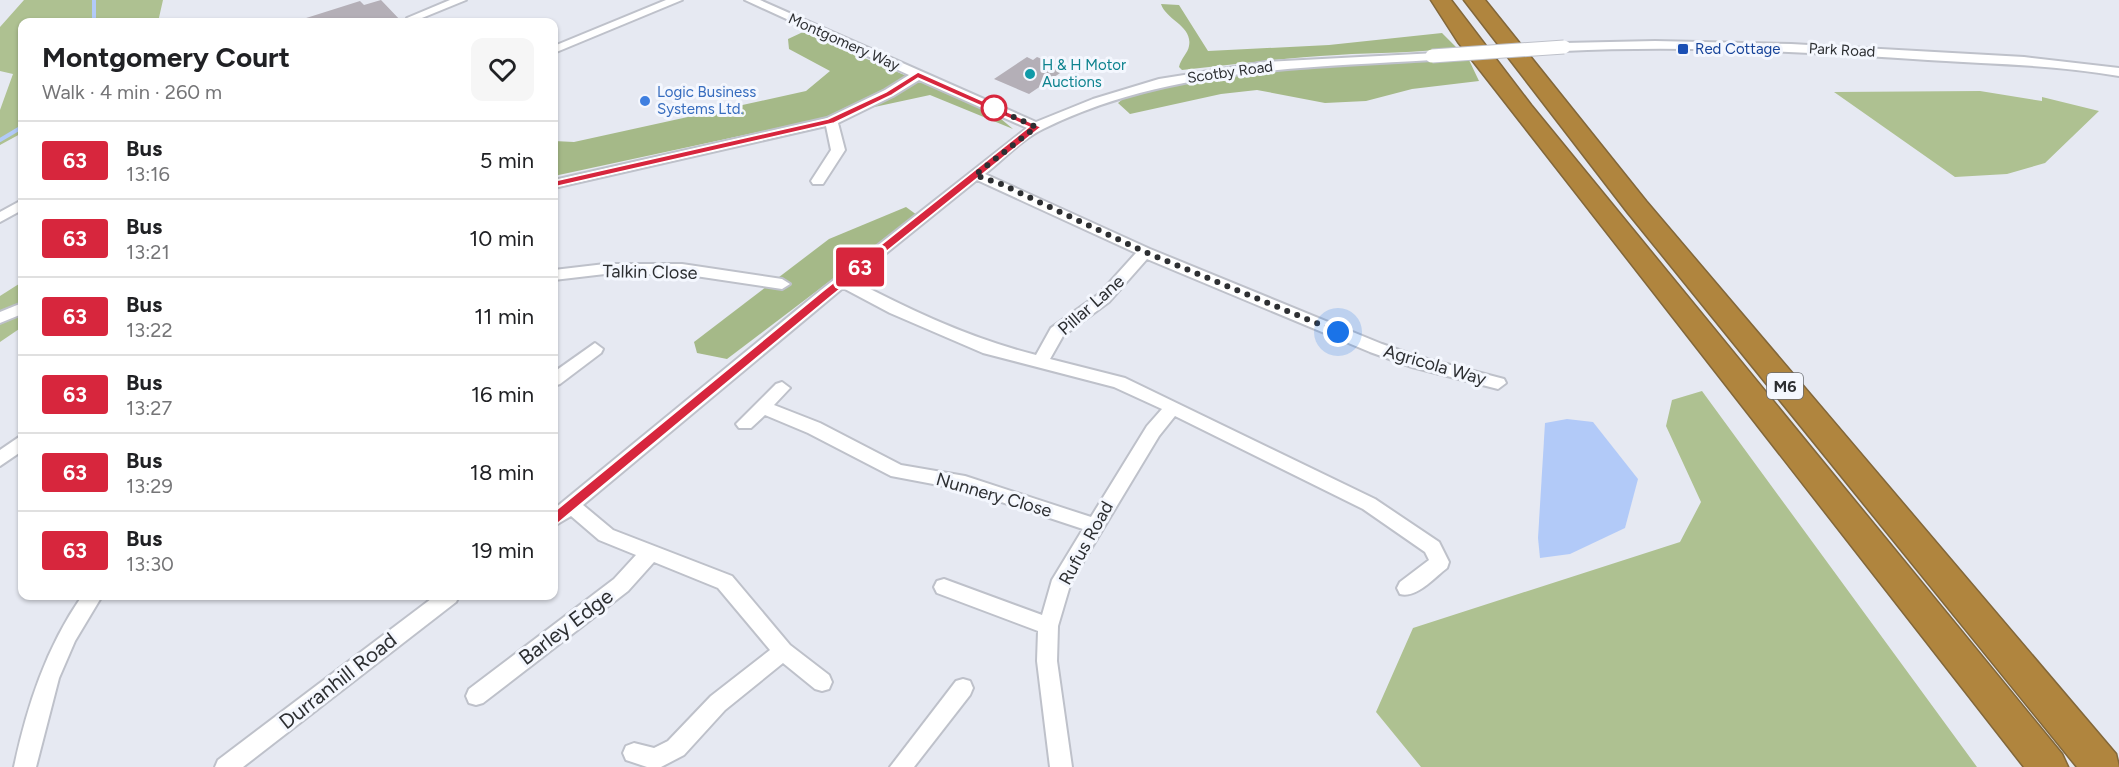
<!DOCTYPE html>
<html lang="en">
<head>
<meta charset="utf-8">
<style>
	:root { --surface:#fff; --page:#f6f6f6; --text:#202124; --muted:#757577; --line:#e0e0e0 }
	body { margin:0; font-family:Figtree,sans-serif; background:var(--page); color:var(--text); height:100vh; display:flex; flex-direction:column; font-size:22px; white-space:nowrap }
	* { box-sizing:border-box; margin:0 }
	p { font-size:20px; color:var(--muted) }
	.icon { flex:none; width:33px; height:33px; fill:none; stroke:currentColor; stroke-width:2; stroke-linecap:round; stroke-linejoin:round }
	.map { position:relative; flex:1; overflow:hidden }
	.panel { position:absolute; left:18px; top:18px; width:540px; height:582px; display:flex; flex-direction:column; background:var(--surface); border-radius:12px; box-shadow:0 2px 4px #0004 }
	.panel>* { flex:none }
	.badge { padding:0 12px; border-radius:4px; font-size:21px; line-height:39px }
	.you { position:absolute; width:30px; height:30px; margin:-15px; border:4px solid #fff; border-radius:50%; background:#1a73e8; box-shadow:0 0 0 9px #1a73e833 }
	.map>.badge { position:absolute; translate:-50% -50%; box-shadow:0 0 0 3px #fff }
	.round { display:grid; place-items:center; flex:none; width:63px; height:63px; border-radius:12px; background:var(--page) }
	.head { display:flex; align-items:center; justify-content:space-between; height:102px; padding:0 24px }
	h1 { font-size:28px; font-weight:700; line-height:45px }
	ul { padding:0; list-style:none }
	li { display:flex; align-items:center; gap:18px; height:78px; padding:0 24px; border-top:2px solid var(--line) }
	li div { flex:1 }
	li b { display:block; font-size:22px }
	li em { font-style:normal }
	li .badge { min-width:66px; font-weight:700; text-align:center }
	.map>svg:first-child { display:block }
</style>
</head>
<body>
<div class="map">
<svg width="2119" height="767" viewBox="0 0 2119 767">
	<rect width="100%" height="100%" fill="#e6e9f2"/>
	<g fill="#aec191">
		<path d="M24 0H163L158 22H22V133L0 145V110L13 74 0 71V27Z"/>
		<path d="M1980 91 2042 101V97L2099 111 2045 163 2007 174 1955 177 1834 92Z"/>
		<path d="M22 282V327L0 342V296Z"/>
		<path d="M1702 391 1977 767H1421L1376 712 1413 628 1680 542 1701 502 1666 426 1672 400Z"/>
	</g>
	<g fill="#a5b988">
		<path d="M1161 4 1179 5 1208 51 1329 45 1442 33 1456 47C1417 54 1377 52 1337 55 1285 58 1234 64 1182 70L1179 67C1181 58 1188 53 1189 46 1193 26 1166 20 1161 4Z"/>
		<path d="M803 32 994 113 1013 129 930 95 554 176V141L574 142 806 91 830 71 789 49 788 39Z"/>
		<path d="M1469 60 1479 81 1412 89 1366 101 1325 103 1257 90 1221 94 1130 114 1118 103 1124 98C1235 67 1354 63 1469 60Z"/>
		<path d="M906 207 917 215 727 359 697 353 694 342 829 239Z"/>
	</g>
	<path fill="#b2caf8" d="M1567 419 1593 422 1638 479 1625 528 1570 554 1540 558 1538 538 1545 423Z"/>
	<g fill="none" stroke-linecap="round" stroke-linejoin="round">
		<g stroke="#b2caf8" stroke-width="4">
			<path d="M94 0V22"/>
			<path d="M0 140 22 127"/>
		</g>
	</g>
	<g fill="#b4afb7">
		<path d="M381 0 402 22H304L303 19 360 1 364 5Z"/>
		<path d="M1027 57 1033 60 1037 57 1066 69 1029 94 994 79Z"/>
	</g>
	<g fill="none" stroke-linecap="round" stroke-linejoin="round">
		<defs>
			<g id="minor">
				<path d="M450 0H466L417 20 407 18Z"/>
				<path d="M666 0H682L554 53V46Z"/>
				<path d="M745 0H760L1036 122 1093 99 1159 79 1266 62 1436 53V59L1432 60C1300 68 1164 69 1043 129 1022 139 1003 160 985 174L1150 249 1382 344 1416 356 1504 379 1506 383 1498 389 1412 367 1370 352 1147 259 1109 302 1063 336 1050 359 1125 378 1375 499 1439 542 1449 562 1447 568C1435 577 1416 599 1400 594L1397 588 1400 582 1429 560 1425 552 1363 509 1175 416 1159 436 1071 582 1058 626 1057 661 1072 767H1050L1037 661 1038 631 937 593 934 587 937 581 944 579 1042 615 1052 580 1083 529 965 490 891 476 808 433 765 415 751 428H739L736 424 776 384 782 382 790 388 774 405 820 423 901 465 965 476 1091 517 1147 426 1162 409 1114 387 983 353 890 313 843 288 583 505 613 530 732 576 790 645 829 675 832 682 829 689 822 691 815 689 783 663 725 710 684 755 661 767H647L626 760 623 753 626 746 634 743 654 748 668 741 711 696 770 650 718 588 654 562 628 591 483 703 476 705 469 703 466 696 469 689 614 579 636 555 599 540 571 516 554 526V509L821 290 1027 128 919 80 893 96 838 123 845 150 823 184H813L811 181 831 150 826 126 554 188V180L827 118 885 90 909 75ZM977 180 1136 253 1099 294 1051 328 1036 355C972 339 912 311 853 280Z"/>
				<path d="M1655 41 1791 44 2024 57 2119 68V76C2056 65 1992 64 1928 60 1807 52 1686 45 1564 51L1558 47 1564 43Z"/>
				<path d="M22 200V210L0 222V212Z"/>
				<path d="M605 264H682L782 279 790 284 782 289 682 274H605L554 280V270Z"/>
				<path d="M22 303V314L0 323V312Z"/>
				<path d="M595 343 603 349 601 353 560 384 554 386V372Z"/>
				<path d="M22 435V451L0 466V450Z"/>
				<path d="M82 596H102L75 641 59 678 36 767H14C27 706 46 648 82 596Z"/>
				<path d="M435 596H459L456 602 243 767H215L218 760Z"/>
				<path d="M963 679 970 681 973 688 970 695 914 767H890L956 681Z"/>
			</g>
			<g id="motorway">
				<path d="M1431 0H1451L1531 105 2062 754 2068 767H2024L1515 115 1458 42Z"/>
				<path d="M1464 0H1485L1646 201 2116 754 2119 767H2077L1628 213Z"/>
			</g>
		</defs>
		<use href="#minor" stroke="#bec1ca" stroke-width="4"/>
		<use href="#motorway" stroke="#82673a" stroke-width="3"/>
		<use href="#minor" fill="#fff" fill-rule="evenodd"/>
		<use href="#motorway" fill="#b0853e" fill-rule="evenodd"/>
		<defs>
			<path id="minor-bridge" d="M1432 56 1564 47"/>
		</defs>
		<use href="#minor-bridge" stroke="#bec1ca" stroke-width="15" stroke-linecap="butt"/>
		<use href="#minor-bridge" stroke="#fff" stroke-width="13"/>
	</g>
	<path fill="#d7263d" stroke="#fff" stroke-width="1.5" d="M918 72 1041 127 830 297 558 523H549V516L823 291 1029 127 918 78 892 95 834 123 554 187 550 186V182L828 119 886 92Z"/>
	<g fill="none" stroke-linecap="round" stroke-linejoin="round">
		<path stroke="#2d2f32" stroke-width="6" stroke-dasharray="0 10.8" d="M994 108 1036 127 975 175 1001 184 1145 252 1338 332"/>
	</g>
	<rect fill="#1a4fb4" stroke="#f4f7fe" stroke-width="2" x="1677" y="43" width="12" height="12" rx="3"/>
	<circle fill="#0f9aa8" stroke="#f4f7fe" stroke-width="2" cx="1030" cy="74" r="6"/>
	<circle fill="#3f7fe0" stroke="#f4f7fe" stroke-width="2" cx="645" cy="101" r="6"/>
	<circle fill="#fff" stroke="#d7263d" stroke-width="3" cx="994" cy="108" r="12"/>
	<g text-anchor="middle" stroke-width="6" stroke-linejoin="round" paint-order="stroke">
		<g font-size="15" fill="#2d2f32" stroke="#f4f7fe">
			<text transform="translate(844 42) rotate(24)" y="5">Montgomery Way</text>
			<text transform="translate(1842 50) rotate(3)" y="5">Park Road</text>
			<text transform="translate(1230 72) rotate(-8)" y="5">Scotby Road</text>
		</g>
		<g font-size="15" fill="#164399" stroke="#f4f7fe" text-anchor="start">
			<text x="1695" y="54">Red Cottage</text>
		</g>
		<g font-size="15" fill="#0d838f" stroke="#f4f7fe" text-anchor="start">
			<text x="1042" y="70">H &amp; H Motor<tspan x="1042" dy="17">Auctions</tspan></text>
		</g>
		<g font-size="15" fill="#366cbe" stroke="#f4f7fe" text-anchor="start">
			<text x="657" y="97">Logic Business<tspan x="657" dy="17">Systems Ltd.</tspan></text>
		</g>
		<rect fill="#f4f7fe" stroke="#696b6f" stroke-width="1.5" x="1767" y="373" width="36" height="26" rx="4.5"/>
		<g font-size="16" font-weight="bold" fill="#2d2f32">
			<text x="1785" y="392">M6</text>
		</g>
		<g font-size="18" fill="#2d2f32" stroke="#f4f7fe">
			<text transform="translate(650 272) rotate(1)" y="6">Talkin Close</text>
			<text transform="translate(1091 305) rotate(-41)" y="6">Pillar Lane</text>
			<text transform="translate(1435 365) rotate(16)" y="6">Agricola Way</text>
			<text transform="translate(994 495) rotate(16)" y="6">Nunnery Close</text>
			<text transform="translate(1086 543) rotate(-61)" y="6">Rufus Road</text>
		</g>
		<g font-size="21" fill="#2d2f32" stroke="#f4f7fe">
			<text transform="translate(566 627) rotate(-37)" y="7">Barley Edge</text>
			<text transform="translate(338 681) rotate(-38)" y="7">Durranhill Road</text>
		</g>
	</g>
</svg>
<div class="you" style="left:1338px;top:332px"></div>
<b class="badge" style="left:860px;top:267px;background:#d7263d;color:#fff">63</b>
<section class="panel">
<div class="head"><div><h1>Montgomery Court</h1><p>Walk · 4 min · 260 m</p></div><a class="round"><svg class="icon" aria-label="heart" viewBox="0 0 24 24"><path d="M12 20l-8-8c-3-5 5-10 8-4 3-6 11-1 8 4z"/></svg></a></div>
<ul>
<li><span class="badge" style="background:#d7263d;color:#fff">63</span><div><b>Bus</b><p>13:16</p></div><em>5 min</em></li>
<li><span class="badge" style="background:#d7263d;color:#fff">63</span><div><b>Bus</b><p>13:21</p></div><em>10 min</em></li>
<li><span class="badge" style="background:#d7263d;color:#fff">63</span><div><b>Bus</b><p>13:22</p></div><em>11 min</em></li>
<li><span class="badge" style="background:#d7263d;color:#fff">63</span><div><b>Bus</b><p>13:27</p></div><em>16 min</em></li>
<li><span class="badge" style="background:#d7263d;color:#fff">63</span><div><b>Bus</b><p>13:29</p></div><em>18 min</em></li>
<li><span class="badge" style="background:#d7263d;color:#fff">63</span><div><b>Bus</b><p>13:30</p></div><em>19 min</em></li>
</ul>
</section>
</div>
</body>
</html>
